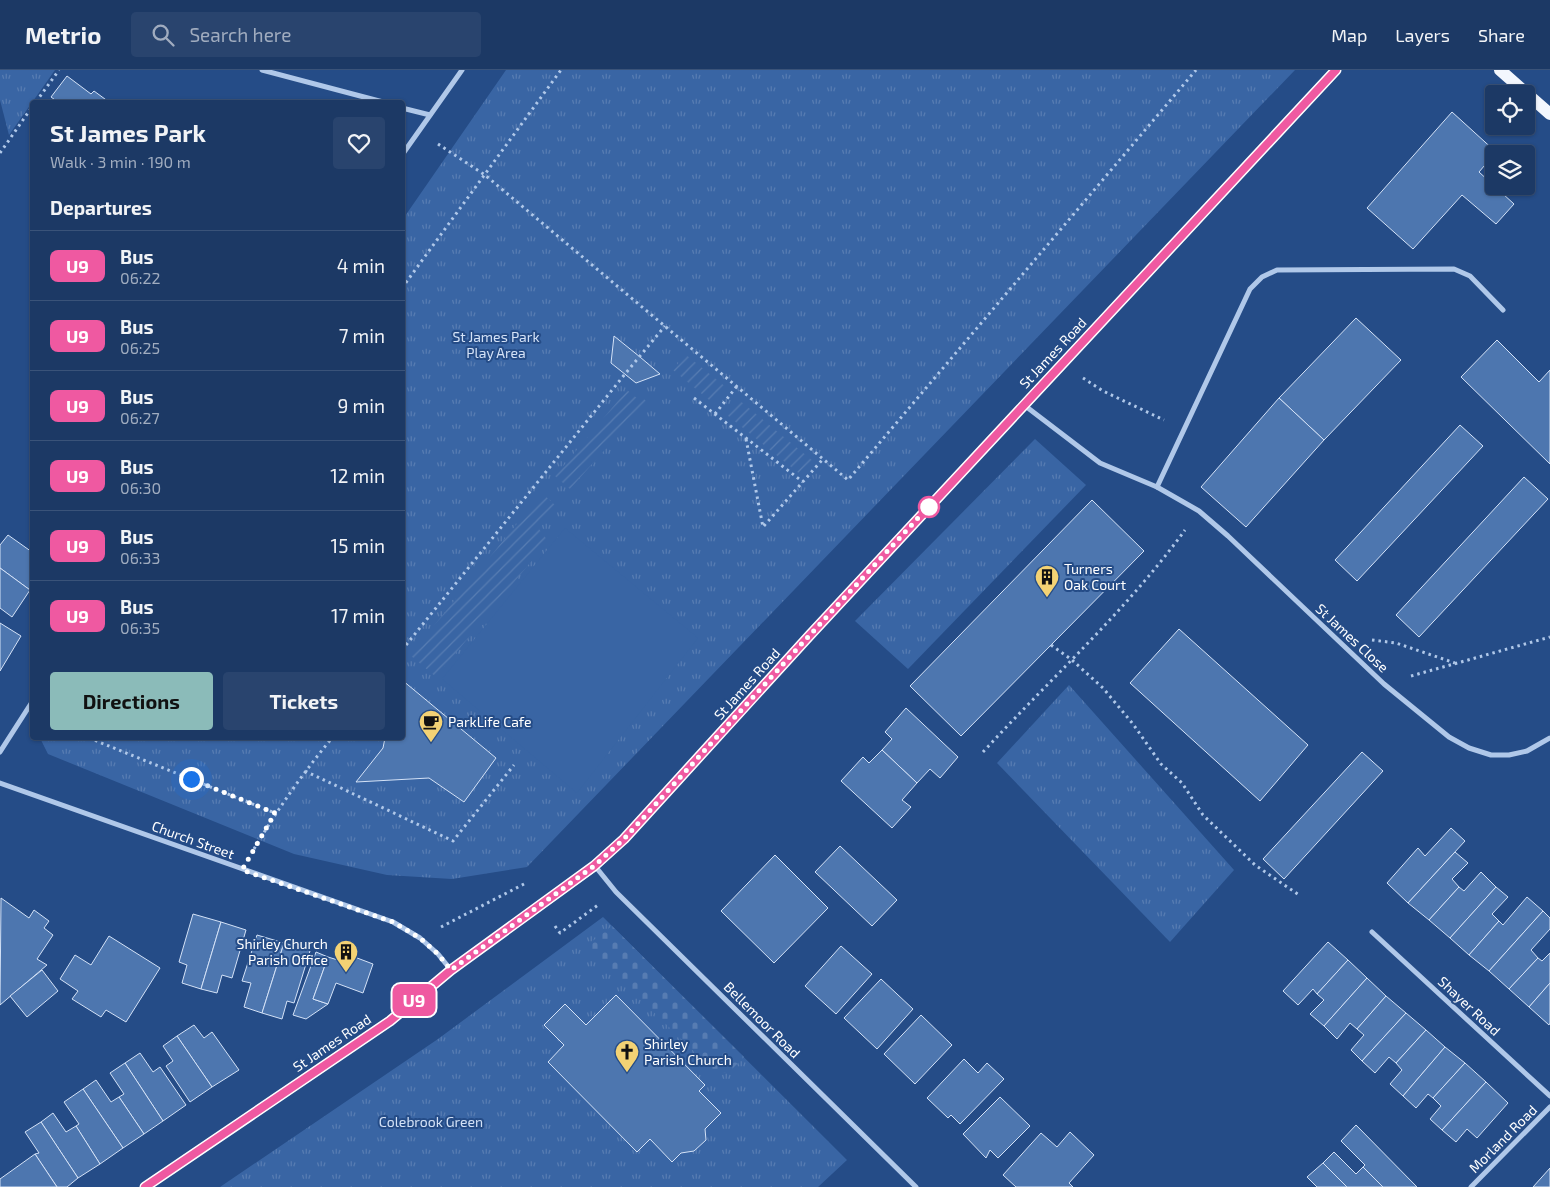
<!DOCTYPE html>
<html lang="en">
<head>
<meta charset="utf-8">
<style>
	:root { --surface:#1c3965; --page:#29446e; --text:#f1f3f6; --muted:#a0acbf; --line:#3a5379; --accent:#8bbbb9 }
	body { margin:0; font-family:"Exo 2",sans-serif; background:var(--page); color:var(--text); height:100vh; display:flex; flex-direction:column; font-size:19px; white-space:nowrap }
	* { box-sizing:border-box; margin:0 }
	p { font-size:16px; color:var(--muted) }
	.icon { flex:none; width:28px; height:28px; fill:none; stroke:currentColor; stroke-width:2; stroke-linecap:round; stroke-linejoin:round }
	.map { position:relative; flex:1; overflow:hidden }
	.sheet { position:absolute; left:30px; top:30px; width:375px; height:640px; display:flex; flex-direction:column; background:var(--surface); border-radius:5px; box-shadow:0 1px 4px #0004,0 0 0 1px var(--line) }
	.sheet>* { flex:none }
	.badge { padding:0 10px; border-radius:8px; font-size:18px; line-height:32px }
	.tools { position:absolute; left:1485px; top:15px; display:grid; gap:10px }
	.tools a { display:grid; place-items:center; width:50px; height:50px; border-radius:5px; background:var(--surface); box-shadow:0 1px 4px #0004,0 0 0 1px var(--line); font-size:25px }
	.you { position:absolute; width:25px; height:25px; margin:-12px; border:4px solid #fff; border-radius:50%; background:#1a73e8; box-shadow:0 0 0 8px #1a73e833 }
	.map>.badge { position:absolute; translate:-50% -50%; box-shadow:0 0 0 2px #fff }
	h2 { padding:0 20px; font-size:19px; line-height:45px }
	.round { display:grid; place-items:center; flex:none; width:52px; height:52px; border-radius:5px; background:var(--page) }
	.overview { display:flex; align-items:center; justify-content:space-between; height:85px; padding:0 20px }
	h1 { font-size:24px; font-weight:700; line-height:38px }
	.button { display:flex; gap:10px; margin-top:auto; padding:10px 20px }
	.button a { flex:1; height:58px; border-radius:5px; background:var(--accent); color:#111; font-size:20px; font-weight:700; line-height:58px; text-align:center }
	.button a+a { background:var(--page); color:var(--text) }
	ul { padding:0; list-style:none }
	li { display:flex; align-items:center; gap:15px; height:70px; padding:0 20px; border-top:1px solid var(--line) }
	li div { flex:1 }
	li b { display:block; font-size:19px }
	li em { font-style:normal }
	li .badge { min-width:55px; font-weight:700; text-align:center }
	header { display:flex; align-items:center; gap:30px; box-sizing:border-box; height:70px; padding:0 25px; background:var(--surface); border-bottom:1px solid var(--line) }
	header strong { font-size:24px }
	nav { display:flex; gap:28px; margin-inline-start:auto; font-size:18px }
	.search { width:350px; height:45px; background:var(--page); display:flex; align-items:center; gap:12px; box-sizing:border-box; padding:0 18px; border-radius:5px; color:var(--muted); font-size:19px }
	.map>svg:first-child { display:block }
</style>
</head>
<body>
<header>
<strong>Metrio</strong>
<div class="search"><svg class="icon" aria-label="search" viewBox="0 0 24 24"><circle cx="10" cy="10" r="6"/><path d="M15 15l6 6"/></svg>Search here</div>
<nav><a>Map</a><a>Layers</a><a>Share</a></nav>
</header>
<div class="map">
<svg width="1550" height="1117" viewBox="0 0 1550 1117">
	<defs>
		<pattern id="grass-tufts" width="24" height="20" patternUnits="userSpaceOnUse" patternTransform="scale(1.25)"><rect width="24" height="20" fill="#3965a4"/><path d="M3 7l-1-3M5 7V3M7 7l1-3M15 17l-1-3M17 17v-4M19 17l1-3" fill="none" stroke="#577cb2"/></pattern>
		<pattern id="cemetery-stones" width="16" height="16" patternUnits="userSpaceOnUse" patternTransform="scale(1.25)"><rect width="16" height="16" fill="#3965a4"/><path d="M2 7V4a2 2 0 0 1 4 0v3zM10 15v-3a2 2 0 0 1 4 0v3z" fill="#577cb2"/></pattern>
		<pattern id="garden-furrows" width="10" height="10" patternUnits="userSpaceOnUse" patternTransform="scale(1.25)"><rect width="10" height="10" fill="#3965a4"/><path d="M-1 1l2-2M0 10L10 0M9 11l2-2" fill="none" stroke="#577cb2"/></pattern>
	</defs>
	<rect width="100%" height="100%" fill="#254c87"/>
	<g fill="url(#grass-tufts)">
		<path d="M0 0H55L9 65 0 30Z"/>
		<path d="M506 0H1295L527 797 452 809 387 805 294 784 48 684 41 670 43 668H402L403 149Z"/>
		<path d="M1035 369 1086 415 908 599 855 551Z"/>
		<path d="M1069 615 1234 800 1170 872 997 693Z"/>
		<path d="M603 847 847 1090 818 1117H220L438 969Z"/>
	</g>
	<path fill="url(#cemetery-stones)" d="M612 856 744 987 729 1002 716 1003 586 876Z"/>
	<g fill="url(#garden-furrows)">
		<path d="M685 284 727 318 714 334 673 300Z"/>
		<path d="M627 320 638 329 642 327 647 332 570 419 555 406Z"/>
		<path d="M739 330 813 391 801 405 727 345Z"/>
		<path d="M542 423 556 436 539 459 548 471 436 607 410 585Z"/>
	</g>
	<path fill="#3965a4" d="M565 458 698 568 577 723 442 609Z"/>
	<g fill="#4d76af" stroke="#d4e2f7">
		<path d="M67 6 91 24 94 21 109 32H58L51 27Z"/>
		<path d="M1452 42 1496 82 1479 102 1514 134 1496 154 1462 125 1413 179 1367 138Z"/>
		<path d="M1356 248 1401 290 1324 370 1279 328Z"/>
		<path d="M614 266 640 287 660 304 636 313 611 293Z"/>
		<path d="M1497 270 1539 312 1550 300V394L1461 307Z"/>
		<path d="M1279 328 1324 370 1246 457 1201 417Z"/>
		<path d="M1460 355 1483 376 1357 511 1335 490Z"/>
		<path d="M1524 407 1548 429 1419 567 1396 545Z"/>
		<path d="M1092 430 1144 481 961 666 910 616Z"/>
		<path d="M8 465 32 482V517L30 520 0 498V475Z"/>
		<path d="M0 498 30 520 12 547 0 538Z"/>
		<path d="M0 553 21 566 0 601Z"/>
		<path d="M1179 559 1308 675 1260 731 1130 613Z"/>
		<path d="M402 610 496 688 464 732 429 708 356 712 383 678 385 668H402Z"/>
		<path d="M906 638 958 687 940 708 930 699 917 713 882 680 892 669 885 662Z"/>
		<path d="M882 680 917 713 902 730 911 737 892 758 841 711 863 687 869 693Z"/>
		<path d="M1362 682 1383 701 1284 809 1263 789Z"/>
		<path d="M1451 758 1465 771 1408 833 1387 813 1418 778 1425 786Z"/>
		<path d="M840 776 897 830 872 856 815 802Z"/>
		<path d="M1455 782 1468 793 1452 809 1459 817 1429 850 1408 833Z"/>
		<path d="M775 785 828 838 774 893 721 841Z"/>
		<path d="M1481 802 1496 817 1450 868 1429 850 1459 817 1464 821Z"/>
		<path d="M1496 817 1508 827 1492 844 1499 851 1469 885 1450 868Z"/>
		<path d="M1527 827 1543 841 1489 901 1469 885 1499 851 1503 855Z"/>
		<path d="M1 828 29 848 34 840 49 851 44 858 53 865 37 889 47 895 0 935Z"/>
		<path d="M1543 841 1550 848V859L1531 880 1538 888 1509 919 1489 901Z"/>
		<path d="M193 844 221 852 201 919 182 913 187 895 179 892Z"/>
		<path d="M221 852 246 860 232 908 222 905 217 923 201 919Z"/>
		<path d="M257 865 284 873 262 943 244 937 251 913 242 911Z"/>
		<path d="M109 866 160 898 126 952 106 940 101 947 72 929 78 921 60 909 75 885 91 895Z"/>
		<path d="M1328 872 1348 890 1317 924 1313 919 1298 935 1283 921Z"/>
		<path d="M284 873 310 881 294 933 287 931 282 949 262 943Z"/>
		<path d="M841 876 872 904 836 944 805 916Z"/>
		<path d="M316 882 328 887 313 929 328 934 306 949 293 945Z"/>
		<path d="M344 883 373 894 363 923 336 913 328 934 313 929 328 887 341 891Z"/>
		<path d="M1550 883V913L1529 937 1509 919 1538 888 1542 891Z"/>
		<path d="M1348 890 1367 908 1324 956 1310 944 1324 930 1317 924Z"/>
		<path d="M42 900 58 921 27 947 10 926Z"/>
		<path d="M1367 908 1386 926 1357 959 1350 953 1337 969 1324 956Z"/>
		<path d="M881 909 913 939 877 979 844 948Z"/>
		<path d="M1550 913V953L1549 955 1529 937Z"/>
		<path d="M616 925 705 1015 699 1021 721 1043 705 1059 706 1070 694 1081 681 1083 672 1092 650 1069 637 1082 548 992 564 975 544 955 565 934 586 955Z"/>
		<path d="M1386 926 1406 943 1362 991 1351 980 1364 965 1357 959Z"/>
		<path d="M1406 943 1426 960 1396 993 1389 987 1375 1003 1362 991Z"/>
		<path d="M921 945 952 975 915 1014 884 984Z"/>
		<path d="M194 955 204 968 212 962 239 1000 212 1017 177 966Z"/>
		<path d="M1426 960 1445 977 1403 1026 1390 1014 1402 1000 1396 993Z"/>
		<path d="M177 966 212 1017 190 1032 166 996 173 991 163 976Z"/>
		<path d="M1445 977 1465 993 1433 1028 1428 1024 1416 1038 1403 1026Z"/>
		<path d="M140 983 153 1002 160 997 186 1035 163 1051 125 993Z"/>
		<path d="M964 989 978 1003 987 993 1004 1009 960 1054 951 1045 948 1048 927 1028Z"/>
		<path d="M125 993 163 1051 144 1064 119 1027 124 1024 110 1003Z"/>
		<path d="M1465 993 1486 1012 1442 1060 1430 1049 1441 1036 1433 1028Z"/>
		<path d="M96 1010 111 1032 119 1027 144 1064 123 1078 83 1019Z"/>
		<path d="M1486 1012 1508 1033 1477 1068 1467 1059 1456 1072 1442 1060Z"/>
		<path d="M83 1019 123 1078 100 1094 76 1056 79 1054 64 1032Z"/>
		<path d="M1000 1027 1030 1056 998 1088 990 1080 986 1088 963 1064Z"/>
		<path d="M53 1043 66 1062 76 1056 100 1094 78 1108 41 1052Z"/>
		<path d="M41 1052 78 1108 67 1117H57L35 1084 39 1083 25 1062Z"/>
		<path d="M1356 1055 1417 1117H1383L1363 1097 1365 1095 1341 1071Z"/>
		<path d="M1070 1062 1094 1085 1069 1113 1073 1117H1016L1003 1105 1041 1063 1057 1077Z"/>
		<path d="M1334 1082 1356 1104 1363 1097 1383 1117H1347L1323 1093Z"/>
		<path d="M35 1084 57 1117H0V1109Z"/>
		<path d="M1323 1093 1347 1117H1317L1307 1107Z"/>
		<path d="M1550 1098V1117H1533Z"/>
	</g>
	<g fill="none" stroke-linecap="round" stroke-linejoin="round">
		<g stroke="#b0c8e9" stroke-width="3" stroke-dasharray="2.5 4" stroke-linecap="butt">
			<path d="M36 32 59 0"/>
			<path d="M438 74 485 105 848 410 1196 0"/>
			<path d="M0 83 32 37"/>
			<path d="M402 218 561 0"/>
			<path d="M1083 308 1103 321 1164 350"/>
			<path d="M694 328 803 412"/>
			<path d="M715 344 737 316"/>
			<path d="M746 369 763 457 823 389"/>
			<path d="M1372 570 1396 573 1455 593"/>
			<path d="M1051 575 1072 590 1103 618 1133 654 1161 694 1182 713 1203 745 1255 795 1299 825"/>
			<path d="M402 580 625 304 665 256"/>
			<path d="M1411 606 1550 567"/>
			<path d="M89 668 275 743"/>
			<path d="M983 682C1051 608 1126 541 1185 460"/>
			<path d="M305 701 453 771 514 695"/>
			<path d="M254 779C277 740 303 703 332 668"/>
			<path d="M555 856 560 863 598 835"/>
			<path d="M441 857 524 814"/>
		</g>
		<g stroke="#b0c8e9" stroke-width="5">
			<path d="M262 0 383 32"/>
			<path d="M402 38 430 45"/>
			<path d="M402 85 462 0"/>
			<path d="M1024 335 1100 393 1157 417 1199 441 1228 466 1384 614 1449 667 1469 678 1491 685H1509L1527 681 1550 668"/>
			<path d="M1157 417 1250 219 1262 207 1277 200 1454 199 1470 206 1503 240"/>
			<path d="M0 682 32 632"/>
			<path d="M0 713 393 852 420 868 438 884 451 900"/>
			<path d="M595 796 616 822 916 1117"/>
			<path d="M1372 862 1550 1026"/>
			<path d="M1471 1117 1550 1037"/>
		</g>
		<path stroke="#b0c8e9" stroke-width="9" d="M145 1117 390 951 451 900 595 796 624 769 796 580 1336 0"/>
		<path stroke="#f3f7fe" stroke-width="12" d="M1500 0 1550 44"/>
	</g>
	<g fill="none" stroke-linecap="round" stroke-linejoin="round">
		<defs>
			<path id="line" d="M145 1117 390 951 451 900 594 796 624 769 810 565 1336 0"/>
		</defs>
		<use href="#line" stroke="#fff" stroke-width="11"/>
		<use href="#line" stroke="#ef59a1" stroke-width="8"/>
		<path stroke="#fff" stroke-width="5" stroke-dasharray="0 9" d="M191 709 275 743 242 800 393 852 420 868 438 884 451 900 594 796 624 769 796 580 931 434 929 437"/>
	</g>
	<defs>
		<symbol id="building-pin" viewBox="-11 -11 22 30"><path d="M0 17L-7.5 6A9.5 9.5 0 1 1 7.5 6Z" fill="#f3d274" stroke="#254c87"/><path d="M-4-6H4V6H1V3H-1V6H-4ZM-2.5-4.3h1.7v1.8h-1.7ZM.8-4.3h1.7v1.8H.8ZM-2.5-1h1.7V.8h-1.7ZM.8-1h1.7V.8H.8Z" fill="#111"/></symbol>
		<symbol id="cafe-pin" viewBox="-11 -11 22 30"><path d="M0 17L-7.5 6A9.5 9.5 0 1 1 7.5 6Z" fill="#f3d274" stroke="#254c87"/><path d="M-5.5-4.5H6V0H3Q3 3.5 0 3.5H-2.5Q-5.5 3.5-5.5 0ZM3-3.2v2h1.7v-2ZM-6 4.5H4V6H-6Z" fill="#111"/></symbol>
		<symbol id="church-pin" viewBox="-11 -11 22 30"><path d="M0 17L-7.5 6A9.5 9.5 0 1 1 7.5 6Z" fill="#f3d274" stroke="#254c87"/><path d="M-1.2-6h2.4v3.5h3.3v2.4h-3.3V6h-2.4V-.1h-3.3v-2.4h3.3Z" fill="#111"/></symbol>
	</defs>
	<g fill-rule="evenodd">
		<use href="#building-pin" x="1033" y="493" width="28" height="38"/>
		<use href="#cafe-pin" x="417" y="638" width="28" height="38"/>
		<use href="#building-pin" x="332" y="868" width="28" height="38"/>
		<use href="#church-pin" x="613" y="968" width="28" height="38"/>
	</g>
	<circle fill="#fff" stroke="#ef59a1" stroke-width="2.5" cx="929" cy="437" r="10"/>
	<g text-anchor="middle" stroke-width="4" stroke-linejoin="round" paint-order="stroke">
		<g font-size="14" fill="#d4e2f7" stroke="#254c87">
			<text x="496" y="272">St James Park<tspan x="496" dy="16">Play Area</tspan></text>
			<text x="431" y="1057">Colebrook Green</text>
		</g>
		<g font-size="14" fill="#fff" stroke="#254c87">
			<text transform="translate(1053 283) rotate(-47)" y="5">St James Road</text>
			<text transform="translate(1352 568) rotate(43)" y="5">St James Close</text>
			<text transform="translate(747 614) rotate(-48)" y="5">St James Road</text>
			<text transform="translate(193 770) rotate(20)" y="5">Church Street</text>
			<text transform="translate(1469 936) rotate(43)" y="5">Shayer Road</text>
			<text transform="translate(762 950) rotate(45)" y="5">Bellemoor Road</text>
			<text transform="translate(332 973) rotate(-34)" y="5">St James Road</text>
			<text transform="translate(1503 1069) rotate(-45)" y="5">Morland Road</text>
		</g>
		<g font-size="14" fill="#fff" stroke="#254c87" text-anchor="start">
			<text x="1064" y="504">Turners<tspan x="1064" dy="16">Oak Court</tspan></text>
			<text x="448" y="657">ParkLife Cafe</text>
			<text x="328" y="879" text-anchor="end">Shirley Church<tspan x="328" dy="16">Parish Office</tspan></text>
			<text x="644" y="979">Shirley<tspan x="644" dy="16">Parish Church</tspan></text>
		</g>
	</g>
</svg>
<div class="tools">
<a><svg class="icon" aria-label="locate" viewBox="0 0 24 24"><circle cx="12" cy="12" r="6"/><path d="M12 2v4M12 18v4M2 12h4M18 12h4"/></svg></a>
<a><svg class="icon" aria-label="layers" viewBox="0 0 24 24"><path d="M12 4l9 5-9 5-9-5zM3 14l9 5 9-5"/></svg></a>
</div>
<div class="you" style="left:191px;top:709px"></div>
<b class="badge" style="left:414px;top:930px;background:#ef59a1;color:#fff">U9</b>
<section class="sheet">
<div class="overview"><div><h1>St James Park</h1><p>Walk · 3 min · 190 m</p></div><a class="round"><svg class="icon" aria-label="heart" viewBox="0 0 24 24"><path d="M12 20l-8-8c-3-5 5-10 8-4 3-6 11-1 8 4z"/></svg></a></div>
<h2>Departures</h2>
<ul>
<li><span class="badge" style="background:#ef59a1;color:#fff">U9</span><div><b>Bus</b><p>06:22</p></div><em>4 min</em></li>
<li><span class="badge" style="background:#ef59a1;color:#fff">U9</span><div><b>Bus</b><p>06:25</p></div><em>7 min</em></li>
<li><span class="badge" style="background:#ef59a1;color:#fff">U9</span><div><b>Bus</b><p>06:27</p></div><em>9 min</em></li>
<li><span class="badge" style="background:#ef59a1;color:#fff">U9</span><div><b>Bus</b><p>06:30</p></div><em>12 min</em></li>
<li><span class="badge" style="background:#ef59a1;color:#fff">U9</span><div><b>Bus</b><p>06:33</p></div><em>15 min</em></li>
<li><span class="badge" style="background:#ef59a1;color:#fff">U9</span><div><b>Bus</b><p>06:35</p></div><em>17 min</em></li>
</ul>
<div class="button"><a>Directions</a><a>Tickets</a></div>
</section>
</div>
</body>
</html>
